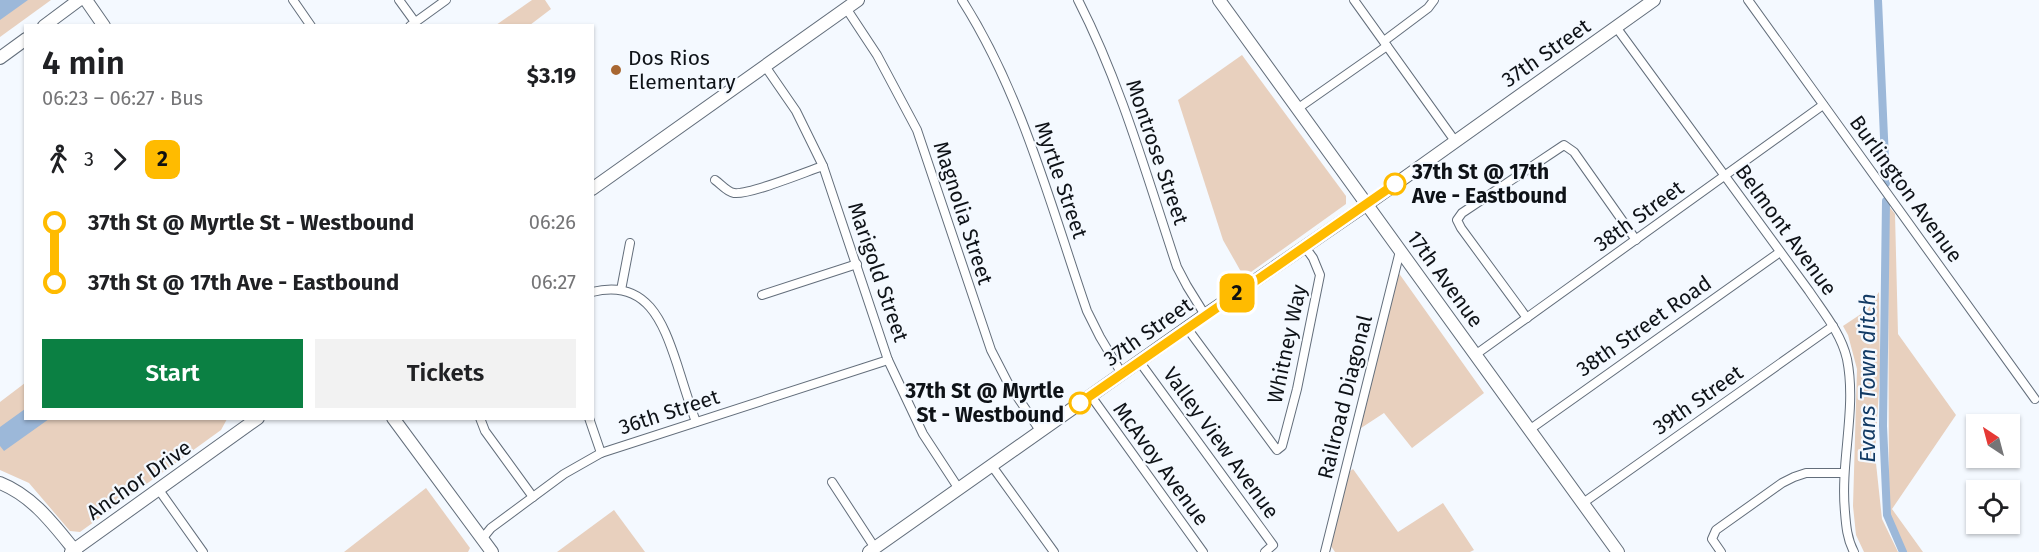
<!DOCTYPE html>
<html lang="en">
<head>
<meta charset="utf-8">
<style>
	:root { --surface:#fff; --page:#f2f2f2; --text:#202124; --muted:#757577; --accent:#0b8043 }
	body { margin:0; font-family:"Fira Sans",sans-serif; background:var(--page); color:var(--text); height:100vh; display:flex; flex-direction:column; font-size:22px; white-space:nowrap }
	* { box-sizing:border-box; margin:0 }
	p { font-size:20px; color:var(--muted) }
	.icon { flex:none; width:33px; height:33px; fill:none; stroke:currentColor; stroke-width:2; stroke-linecap:round; stroke-linejoin:round }
	.map { position:relative; flex:1; overflow:hidden }
	.panel { position:absolute; left:24px; top:24px; width:570px; height:396px; display:flex; flex-direction:column; background:var(--surface); border-radius:0px; box-shadow:0 2px 4px #0004 }
	.panel>* { flex:none }
	.badge { padding:0 12px; border-radius:9px; font-size:21px; line-height:39px }
	.needle { width:39px; rotate:324deg }
	.buttons { position:absolute; left:1966px; top:414px; display:grid; gap:12px }
	.buttons a { display:grid; place-items:center; width:54px; height:54px; border-radius:0px; background:var(--surface); box-shadow:0 2px 4px #0004; font-size:30px }
	.map>.badge { position:absolute; translate:-50% -50%; box-shadow:0 0 0 3px #fff }
	.legs { display:flex; align-items:center; gap:9px; height:66px; padding:0 18px; font-size:20px }
	.legs p { margin-inline-start:auto }
	.head { display:flex; align-items:center; justify-content:space-between; height:102px; padding:0 18px }
	h1 { font-size:33px; font-weight:600; line-height:45px }
	.button { display:flex; gap:12px; margin-top:auto; padding:12px 18px }
	.button a { flex:1; height:69px; border-radius:0px; background:var(--accent); color:#fff; font-size:24px; font-weight:600; line-height:69px; text-align:center }
	.button a+a { background:var(--page); color:var(--text) }
	ul { padding:0 18px; list-style:none }
	li { display:flex; align-items:center; gap:21px; height:60px; font-size:22px }
	li i { display:grid; place-items:center; width:9px; height:100%; margin:0 8px; background:currentColor }
	li i::after { content:''; width:15px; height:15px; margin:-8px; border:4px solid; border-radius:50%; background:var(--surface) }
	li p { margin-inline-start:auto }
	li:first-child i { background:linear-gradient(#0000 50%,currentColor 0) }
	li:last-child i { background:linear-gradient(currentColor 50%,#0000 0) }
	.map>svg:first-child { display:block }
</style>
</head>
<body>
<div class="map">
<svg width="2039" height="552" viewBox="0 0 2039 552">
	<rect width="100%" height="100%" fill="#f4f9ff"/>
	<g fill="#e8d0be">
		<path d="M0 0H51L0 37Z"/>
		<path d="M532 0H545L551 9 530 25H496Z"/>
		<path d="M1242 55 1346 196V204L1244 277 1223 240 1178 100Z"/>
		<path d="M1888 205 1895 214 1898 334 1956 415 1892 509 1923 552H1906L1889 513Z"/>
		<path d="M1398 272 1484 393 1412 448 1384 413 1358 430Z"/>
		<path d="M1879 292 1880 373 1875 454 1882 519 1898 552H1864L1856 535 1853 506 1857 369 1848 335 1843 326 1867 310Z"/>
		<path d="M25 383 26 418 227 419 221 430 80 532 70 531 29 483 0 470V402Z"/>
		<path d="M1353 469 1398 532 1443 503 1474 550 1470 552H1335L1331 546 1348 473Z"/>
		<path d="M426 488 470 548 468 552H344Z"/>
		<path d="M614 510 645 552H557Z"/>
	</g>
	<g fill="#9cb8d9">
		<path d="M0 0H28L0 20Z"/>
		<path d="M25 409 26 418 49 419 4 451 0 446V427Z"/>
	</g>
	<g fill="none" stroke-linecap="round" stroke-linejoin="round">
		<g stroke="#9cb8d9" stroke-width="8">
			<path d="M1878 0 1886 183"/>
			<path d="M1886 201 1883 426 1887 515 1903 552"/>
		</g>
		<defs>
			<g id="street">
				<path d="M293 0 311 26"/>
				<path d="M399 0 415 22"/>
				<path d="M962 0C1022 94 1051 207 1087 311L1100 337 1122 374"/>
				<path d="M1078 0C1121 84 1147 177 1177 267L1187 286 1205 315"/>
				<path d="M1354 0 1455 141"/>
				<path d="M1748 0 2035 399"/>
				<path d="M846 8 877 55 917 130 991 350 1008 383 1041 432"/>
				<path d="M410 26 446 0"/>
				<path d="M1616 27 1809 291C1823 312 1841 333 1847 359 1857 409 1840 461 1845 512 1846 525 1847 539 1854 552"/>
				<path d="M1384 41 1428 8 1434 0"/>
				<path d="M765 66 796 111 823 166 888 360 923 434 959 489"/>
				<path d="M1297 109 1387 46"/>
				<path d="M715 180C721 184 727 192 734 193 750 195 805 172 823 166"/>
				<path d="M621 290 630 243"/>
				<path d="M592 292C647 278 663 322 677 364 683 383 689 403 696 422"/>
				<path d="M762 295 857 264"/>
				<path d="M1527 318 1461 228 1457 220 1462 213 1564 145 1574 152 1636 240"/>
				<path d="M1187 328 1277 450 1282 446 1297 389 1320 275 1313 258 1305 247"/>
				<path d="M1475 355 1823 105"/>
				<path d="M1139 361 1273 545 1265 552"/>
				<path d="M1091 396 1203 552"/>
				<path d="M480 418 485 431 533 497"/>
				<path d="M589 418 601 453"/>
				<path d="M1529 430 1780 252"/>
				<path d="M992 466 1054 552"/>
				<path d="M832 482 875 548"/>
				<path d="M159 490 203 552"/>
				<path d="M1583 503 1833 326"/>
				<path d="M482 539 491 528 564 474 601 453 888 360"/>
				<path d="M1325 552 1400 251"/>
				<path d="M1721 552 1712 539 1716 530 1782 483 1794 477 1806 473H1844"/>
			</g>
			<g id="secondary">
				<path d="M86 0 104 26"/>
				<path d="M1219 0 1618 552"/>
				<path d="M44 26 79 0"/>
				<path d="M0 58 26 39"/>
				<path d="M592 189 858 0"/>
				<path d="M393 418 492 552"/>
				<path d="M0 483C33 496 54 525 76 552"/>
				<path d="M71 552 258 418"/>
				<path d="M869 552 1205 315 1376 198 1654 0"/>
			</g>
		</defs>
		<use href="#street" stroke="#636e7b" stroke-width="10"/>
		<use href="#secondary" stroke="#636e7b" stroke-width="14"/>
		<use href="#street" stroke="#fff" stroke-width="8"/>
		<use href="#secondary" stroke="#fff" stroke-width="12"/>
	</g>
	<g fill="none" stroke-linecap="round" stroke-linejoin="round">
		<defs>
			<path id="line-1" d="M1080 403 1395 184"/>
		</defs>
		<use href="#line-1" stroke="#fff" stroke-width="14"/>
		<use href="#line-1" stroke="#fb0" stroke-width="9"/>
	</g>
	<circle fill="#a86732" stroke="#f4f9ff" stroke-width="2" cx="616" cy="70" r="6"/>
	<g fill="#fff" stroke="#fb0" stroke-width="3">
		<circle cx="1395" cy="184" r="10"/>
		<circle cx="1080" cy="403" r="10"/>
	</g>
	<g text-anchor="middle" stroke-width="4.5" stroke-linejoin="round" paint-order="stroke">
		<g font-size="21" fill="#0e1217" stroke="#f4f9ff">
			<text transform="translate(1546 53) rotate(-35)" y="7">37th Street</text>
			<text transform="translate(1157 152) rotate(71)" y="7">Montrose Street</text>
			<text transform="translate(1061 180) rotate(71)" y="7">Myrtle Street</text>
			<text transform="translate(1906 189) rotate(54)" y="7">Burlington Avenue</text>
			<text transform="translate(963 213) rotate(72)" y="7">Magnolia Street</text>
			<text transform="translate(1639 216) rotate(-36)" y="7">38th Street</text>
			<text transform="translate(1786 230) rotate(54)" y="7">Belmont Avenue</text>
			<text transform="translate(878 272) rotate(71)" y="7">Marigold Street</text>
			<text transform="translate(1445 279) rotate(54)" y="7">17th Avenue</text>
			<text transform="translate(1644 326) rotate(-35)" y="7">38th Street Road</text>
			<text transform="translate(1148 332) rotate(-35)" y="7">37th Street</text>
			<text transform="translate(1287 344) rotate(-78)" y="7">Whitney Way</text>
			<text transform="translate(1345 397) rotate(-76)" y="7">Railroad Diagonal</text>
			<text transform="translate(1698 400) rotate(-35)" y="7">39th Street</text>
			<text transform="translate(669 412) rotate(-18)" y="7">36th Street</text>
			<text transform="translate(1221 443) rotate(54)" y="7">Valley View Avenue</text>
			<text transform="translate(1161 464) rotate(54)" y="7">McAvoy Avenue</text>
			<text transform="translate(139 480) rotate(-35)" y="7">Anchor Drive</text>
		</g>
		<g font-size="21" fill="#0e1217" stroke="#f4f9ff" text-anchor="start">
			<text x="628" y="65">Dos Rios<tspan x="628" dy="24">Elementary</tspan></text>
		</g>
		<g font-size="21" font-weight="bold" fill="#0e1217" stroke="#f4f9ff" text-anchor="start">
			<text x="1412" y="179">37th St @ 17th<tspan x="1412" dy="24">Ave - Eastbound</tspan></text>
			<text x="1064" y="398" text-anchor="end">37th St @ Myrtle<tspan x="1064" dy="24">St - Westbound</tspan></text>
		</g>
		<g font-size="22" font-style="italic" fill="#123a64" stroke="#f4f9ff">
			<text transform="translate(1867 378) rotate(-90)" y="8">Evans Town ditch</text>
		</g>
	</g>
</svg>
<div class="buttons">
<a><svg class="needle" viewBox="-14 -14 28 28"><path d="M0-13l5 13h-10z" fill="#e53935"/><path d="M0 13l5-13h-10z" fill="#757577"/></svg></a>
<a><svg class="icon" aria-label="locate" viewBox="0 0 24 24"><circle cx="12" cy="12" r="6"/><path d="M12 2v4M12 18v4M2 12h4M18 12h4"/></svg></a>
</div>
<b class="badge" style="left:1237px;top:293px;background:#fb0;color:#111">2</b>
<section class="panel">
<div class="head"><div><h1>4 min</h1><p>06:23 – 06:27 · Bus</p></div><b>$3.19</b></div>
<div class="legs"><svg class="icon" aria-label="walk" viewBox="0 0 24 24"><circle cx="13" cy="4" r="2"/><path d="M13 8l-2 6 4 7M11 14l-3 7M7 12l3-4h3l4 4"/></svg>3<svg class="icon" aria-label="forward" viewBox="0 0 24 24"><path d="M9 5l7 7-7 7"/></svg><b class="badge" style="background:#fb0;color:#111">2</b></div>
<ul>
<li><i style="color:#fb0"></i><b>37th St @ Myrtle St - Westbound</b><p>06:26</p></li>
<li><i style="color:#fb0"></i><b>37th St @ 17th Ave - Eastbound</b><p>06:27</p></li>
</ul>
<div class="button"><a>Start</a><a>Tickets</a></div>
</section>
</div>
</body>
</html>
